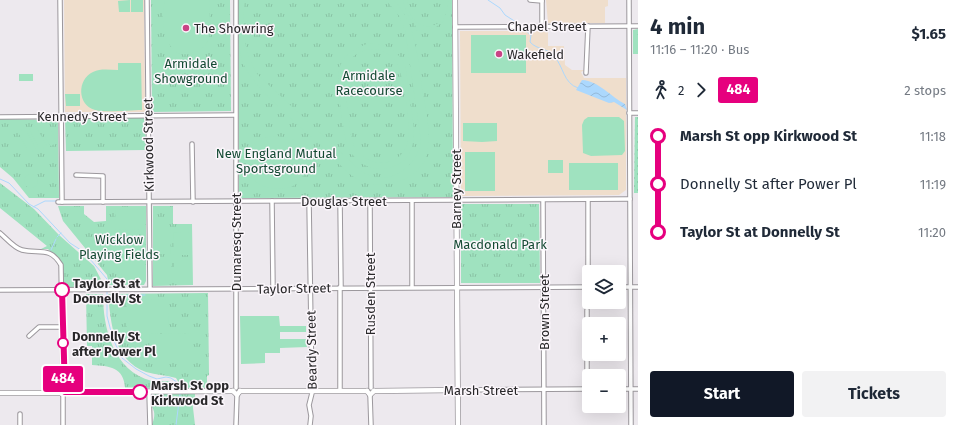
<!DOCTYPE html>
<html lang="en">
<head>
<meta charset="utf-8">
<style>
	:root { --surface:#fff; --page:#f2f2f3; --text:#1f2937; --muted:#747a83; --accent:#111827 }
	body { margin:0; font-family:"Fira Sans",sans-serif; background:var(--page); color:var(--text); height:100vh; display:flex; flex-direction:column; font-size:15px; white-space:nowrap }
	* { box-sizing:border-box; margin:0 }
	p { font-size:13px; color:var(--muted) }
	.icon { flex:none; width:22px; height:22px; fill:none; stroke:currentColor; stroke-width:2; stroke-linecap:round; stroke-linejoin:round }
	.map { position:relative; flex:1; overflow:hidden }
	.drawer { display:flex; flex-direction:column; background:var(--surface); width:320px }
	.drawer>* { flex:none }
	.badge { padding:0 8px; border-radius:3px; font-size:14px; line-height:26px }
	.buttons { position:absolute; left:582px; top:265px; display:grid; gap:8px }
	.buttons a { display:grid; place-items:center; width:44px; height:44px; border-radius:4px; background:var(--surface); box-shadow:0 4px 16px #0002; font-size:20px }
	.map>.badge { position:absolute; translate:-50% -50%; box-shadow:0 0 0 2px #fff }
	.legs { display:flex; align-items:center; gap:6px; height:44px; padding:0 12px; font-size:13px }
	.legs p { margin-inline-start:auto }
	.summary { display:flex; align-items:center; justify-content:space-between; height:68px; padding:0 12px }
	h1 { font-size:22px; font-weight:700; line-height:30px }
	.cta { display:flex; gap:8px; margin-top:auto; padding:8px 12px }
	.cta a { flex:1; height:46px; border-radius:4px; background:var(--accent); color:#fff; font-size:16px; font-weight:700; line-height:46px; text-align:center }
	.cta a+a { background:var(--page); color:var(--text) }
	ul { padding:0 12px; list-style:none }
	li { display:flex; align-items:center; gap:14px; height:48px; font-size:15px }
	li i { display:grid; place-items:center; width:6px; height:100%; margin:0 5px; background:currentColor }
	li i::after { content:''; width:10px; height:10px; margin:-5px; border:3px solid; border-radius:50%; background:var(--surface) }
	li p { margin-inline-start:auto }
	li:first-child i { background:linear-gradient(#0000 50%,currentColor 0) }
	li:last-child i { background:linear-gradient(currentColor 50%,#0000 0) }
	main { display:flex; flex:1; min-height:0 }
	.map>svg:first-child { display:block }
</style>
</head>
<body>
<main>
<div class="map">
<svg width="638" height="425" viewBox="0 0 638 425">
	<defs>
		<pattern id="grass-dots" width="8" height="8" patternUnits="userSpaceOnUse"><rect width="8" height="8" fill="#9fe2bf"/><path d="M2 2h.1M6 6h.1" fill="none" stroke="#89c2a4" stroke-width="1.8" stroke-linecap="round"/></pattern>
		<pattern id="park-tufts" width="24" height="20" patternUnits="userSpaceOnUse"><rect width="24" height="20" fill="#9fe2bf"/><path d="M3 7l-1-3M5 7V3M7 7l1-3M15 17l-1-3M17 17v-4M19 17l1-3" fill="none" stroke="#89c2a4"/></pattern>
		<pattern id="water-waves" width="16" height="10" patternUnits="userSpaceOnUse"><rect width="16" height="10" fill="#acd8fd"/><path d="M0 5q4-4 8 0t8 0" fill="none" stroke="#94b9d9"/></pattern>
	</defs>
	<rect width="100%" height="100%" fill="#ede9ee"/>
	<g fill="#efdecc">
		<path d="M64 0H144L145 112H65Z"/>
		<path d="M546 0H608V6L605 7V23H548Z"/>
		<path d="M460 31H548V46H564L565 65 572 70H585L581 72 584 78H626V190L619 195 461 196Z"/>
	</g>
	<path fill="url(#grass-dots)" d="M635 117H638V193H634Z"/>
	<g fill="url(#park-tufts)">
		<path d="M151 0H230L231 111 152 112Z"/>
		<path d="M238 0H452L453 197 239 198Z"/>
		<path d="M638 29V54H633V30Z"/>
		<path d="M65 118H145L146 150 66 151Z"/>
		<path d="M0 119 58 120 59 198H29L13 178 0 167Z"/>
		<path d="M0 183 34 209 59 235 94 266 105 287H64L62 263 48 249H41L47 246 0 208Z"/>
		<path d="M461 204H539L540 283H461Z"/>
		<path d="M58 206H84V214L94 222 106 221V206H146V281L144 285H109L107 275 63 221Z"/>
		<path d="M153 206H173V224H192L193 285 153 286Z"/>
		<path d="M208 293 209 375 207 376V388H182L176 378C166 375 156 375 146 372 113 360 111 323 108 294Z"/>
		<path d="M86 294H103C103 328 113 371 152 381 163 384 168 376 177 388H125C124 367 109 366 92 365V346H87Z"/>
		<path d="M153 394H195V399H192L195 425H152C154 419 156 413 152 407Z"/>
	</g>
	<g fill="#9fe2bf" fill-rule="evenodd">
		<path d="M130 0V12H119L118 1Z"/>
		<rect x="131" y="0" width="12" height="12"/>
		<path d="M165 0H209C209 12 212 29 208 40 206 46 201 50 195 52 165 65 159 20 165 0Z"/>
		<path d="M239 0H245C242 25 243 54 258 75L360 170C386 190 417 168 421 141L405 30 399 16 386 0H394C417 24 418 63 423 94 429 127 440 170 397 182 386 185 372 186 361 181 347 175 336 159 325 149 303 128 260 94 246 69 236 50 237 21 239 0Z"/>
		<path d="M403 0H407C409 37 450 33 448 0H450L451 20H445L436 27 417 31 415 25 407 14Z"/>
		<rect x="471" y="35" width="55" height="38"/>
		<path d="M371 43C385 44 397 50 404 63 408 75 408 89 410 102 414 126 422 161 388 168 376 171 365 167 357 159 353 156 350 152 348 147 343 133 335 78 340 66 346 52 358 46 371 43ZM371 49C380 49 389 53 395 60 404 72 412 130 407 145 398 169 365 168 354 146 350 135 349 122 348 109 344 86 337 54 371 49Z"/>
		<path d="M118 63H141L142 110C129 110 107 113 95 110 77 105 77 79 93 72 101 68 110 70 118 70Z"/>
		<rect x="19" y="74" width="14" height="7"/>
		<path d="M65 94H80V106H66Z"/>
		<path d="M588 117H619L624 121 625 151 622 155 591 156 583 153 582 125 584 120Z"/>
		<path d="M47 121 57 143 50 146 40 125Z"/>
		<path d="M463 123H497V141L482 142 463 141Z"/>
		<path d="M35 125 47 146 40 150 29 129Z"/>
		<path d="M25 128 36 149 29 153 18 132Z"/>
		<path d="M274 136C283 137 292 137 300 144 314 157 306 184 287 188 242 197 229 140 274 136Z"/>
		<rect x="465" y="152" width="30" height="39"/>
		<rect x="548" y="160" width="15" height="13"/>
		<rect x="569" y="163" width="49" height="27"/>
		<circle cx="31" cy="181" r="7"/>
		<path d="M142 209V229L116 230 115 210Z"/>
		<path d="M98 232H139L140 259 98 260Z"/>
		<path d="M155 232H170L171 254H155Z"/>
		<path d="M189 232V255H174L173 233Z"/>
		<rect x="156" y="260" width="15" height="22"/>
		<rect x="174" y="260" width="15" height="22"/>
		<path d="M143 261V281L117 282 116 262Z"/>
		<path d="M168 299 169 327H127V300Z"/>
		<path d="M240 316H279L280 326H306V332H280V339H306L307 347 280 348V353H265V363L241 364Z"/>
		<path d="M191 333V361H150L149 334Z"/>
	</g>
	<path fill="url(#water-waves)" d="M582 80C599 81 611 97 625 104L627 110 614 102 609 103 576 90Z"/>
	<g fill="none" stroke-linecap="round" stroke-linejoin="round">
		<g stroke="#acd8fd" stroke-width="1">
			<path d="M488 0 500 8 505 15 519 24"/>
			<path d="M522 28 531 35 530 42C537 50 548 48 554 56 564 67 563 83 578 88"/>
			<path d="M637 115 638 116"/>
			<path d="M0 179 9 183 29 204 38 209 70 243 84 252 107 279V316L113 339 122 358 136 369 149 376 157 379 166 377 171 378 178 383 180 389"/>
			<path d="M33 207 45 201H56"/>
			<path d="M57 237 61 233"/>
			<path d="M51 250 56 239"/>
			<path d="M107 296 145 295"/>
			<path d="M176 425 180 394"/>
		</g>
		<defs>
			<g id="minor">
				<path d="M60 0 62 202"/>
				<path d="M147 0 150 289"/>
				<path d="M236 0V388"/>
				<path d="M530 0 542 1"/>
				<path d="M542 0V26"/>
				<path d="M629 0 631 425"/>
				<path d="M455 27 638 26"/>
				<path d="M586 73 588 26"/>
				<path d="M629 113H638"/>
				<path d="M0 117 235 115"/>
				<path d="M192 144 193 202"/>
				<path d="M76 175 103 176V202"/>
				<path d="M543 200 544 425"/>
				<path d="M588 200V287"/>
				<path d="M272 201 273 288"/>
				<path d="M309 201 312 393 309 405 311 416 310 425"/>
				<path d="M340 201 341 287"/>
				<path d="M370 201 371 388"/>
				<path d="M412 201V287"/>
				<path d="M58 202 630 199"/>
				<path d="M0 233C6 238 14 248 22 250 39 254 50 246 61 265L63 390"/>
				<path d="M340 287V391"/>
				<path d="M619 287H638"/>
				<path d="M0 290 589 287"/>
				<path d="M587 310V389"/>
				<path d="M29 336 39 327H63"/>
				<path d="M619 389H638"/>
				<path d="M458 390 589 389"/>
				<path d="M149 392 150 425"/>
				<path d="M63 394V425"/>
				<path d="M370 395 371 425"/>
				<path d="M20 425V414"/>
				<path d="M236 425 237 395"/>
			</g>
			<g id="major">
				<path d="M455 0 458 425"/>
				<path d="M233 391 237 395 240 391"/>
				<path d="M240 391H367"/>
				<path d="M367 391 370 395 374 391"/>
				<path d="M374 391 458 390"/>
				<path d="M61 392 62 394 65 392 233 391"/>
				<path d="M0 393H61"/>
			</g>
		</defs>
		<use href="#minor" stroke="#9c989d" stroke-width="5.5"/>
		<use href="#major" stroke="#9c989d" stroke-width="6"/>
		<use href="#minor" stroke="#fff" stroke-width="3.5"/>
		<use href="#major" stroke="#fff" stroke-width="4.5"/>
	</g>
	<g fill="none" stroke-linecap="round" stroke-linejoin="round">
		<defs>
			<path id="line-1" d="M62 290 65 392H140"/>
		</defs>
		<use href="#line-1" stroke="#fff" stroke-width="9"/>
		<use href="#line-1" stroke="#e6007e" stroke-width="6"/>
	</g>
	<g fill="#c94385" stroke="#fbf6fb" stroke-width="1.5">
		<circle cx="186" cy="28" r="4"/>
		<circle cx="499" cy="54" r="4"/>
	</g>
	<g fill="#fff" stroke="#e6007e" stroke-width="2">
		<circle cx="62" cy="290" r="7"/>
		<circle cx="63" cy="343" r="5"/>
		<circle cx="140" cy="392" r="7"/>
	</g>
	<g text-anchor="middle" stroke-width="3" stroke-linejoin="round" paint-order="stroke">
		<g font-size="13" fill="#29282a" stroke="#fbf6fb">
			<text x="547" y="31">Chapel Street</text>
			<text x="82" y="121">Kennedy Street</text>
			<text transform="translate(148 145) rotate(-91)" y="5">Kirkwood Street</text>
			<text transform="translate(456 189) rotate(-90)" y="5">Barney Street</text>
			<text x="344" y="206">Douglas Street</text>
			<text transform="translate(236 242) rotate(-90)" y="5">Dumaresq Street</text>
			<text transform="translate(294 288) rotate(-1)" y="5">Taylor Street</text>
			<text transform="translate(370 294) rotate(-90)" y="5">Rusden Street</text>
			<text transform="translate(544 312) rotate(-90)" y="5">Brown Street</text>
			<text transform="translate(311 350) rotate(-91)" y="5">Beardy Street</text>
			<text x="481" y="395">Marsh Street</text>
		</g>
		<g font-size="13" fill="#29282a" stroke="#fbf6fb" text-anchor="start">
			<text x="194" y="33">The Showring</text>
			<text x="507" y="59">Wakefield</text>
		</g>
		<g font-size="13" fill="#144a33" stroke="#fbf6fb">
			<text x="191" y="68">Armidale<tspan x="191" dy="15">Showground</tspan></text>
			<text x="369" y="80">Armidale<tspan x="369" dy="15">Racecourse</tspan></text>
			<text x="276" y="158">New England Mutual<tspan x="276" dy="15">Sportsground</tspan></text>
			<text x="119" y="244">Wicklow<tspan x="119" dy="15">Playing Fields</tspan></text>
			<text x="500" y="249">Macdonald Park</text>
		</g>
		<g font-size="13" font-weight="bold" fill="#29282a" stroke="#fbf6fb" text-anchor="start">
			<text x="73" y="288">Taylor St at<tspan x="73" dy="15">Donnelly St</tspan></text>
			<text x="72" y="341">Donnelly St<tspan x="72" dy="15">after Power Pl</tspan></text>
			<text x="151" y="390">Marsh St opp<tspan x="151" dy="15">Kirkwood St</tspan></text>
		</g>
	</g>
</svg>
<div class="buttons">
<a><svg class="icon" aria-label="layers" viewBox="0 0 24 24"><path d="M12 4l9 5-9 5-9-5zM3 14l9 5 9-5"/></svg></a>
<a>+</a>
<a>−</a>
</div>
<b class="badge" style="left:63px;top:379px;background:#e6007e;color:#fff">484</b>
</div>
<section class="drawer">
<div class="summary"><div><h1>4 min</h1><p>11:16 – 11:20 · Bus</p></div><b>$1.65</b></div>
<div class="legs"><svg class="icon" aria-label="walk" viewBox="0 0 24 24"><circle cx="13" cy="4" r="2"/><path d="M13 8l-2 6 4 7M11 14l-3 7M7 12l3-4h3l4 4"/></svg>2<svg class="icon" aria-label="forward" viewBox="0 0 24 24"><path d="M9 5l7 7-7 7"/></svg><b class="badge" style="background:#e6007e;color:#fff">484</b><p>2 stops</p></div>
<ul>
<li><i style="color:#e6007e"></i><b>Marsh St opp Kirkwood St</b><p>11:18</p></li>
<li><i style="color:#e6007e"></i><span>Donnelly St after Power Pl</span><p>11:19</p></li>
<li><i style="color:#e6007e"></i><b>Taylor St at Donnelly St</b><p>11:20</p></li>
</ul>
<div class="cta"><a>Start</a><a>Tickets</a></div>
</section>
</main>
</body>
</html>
